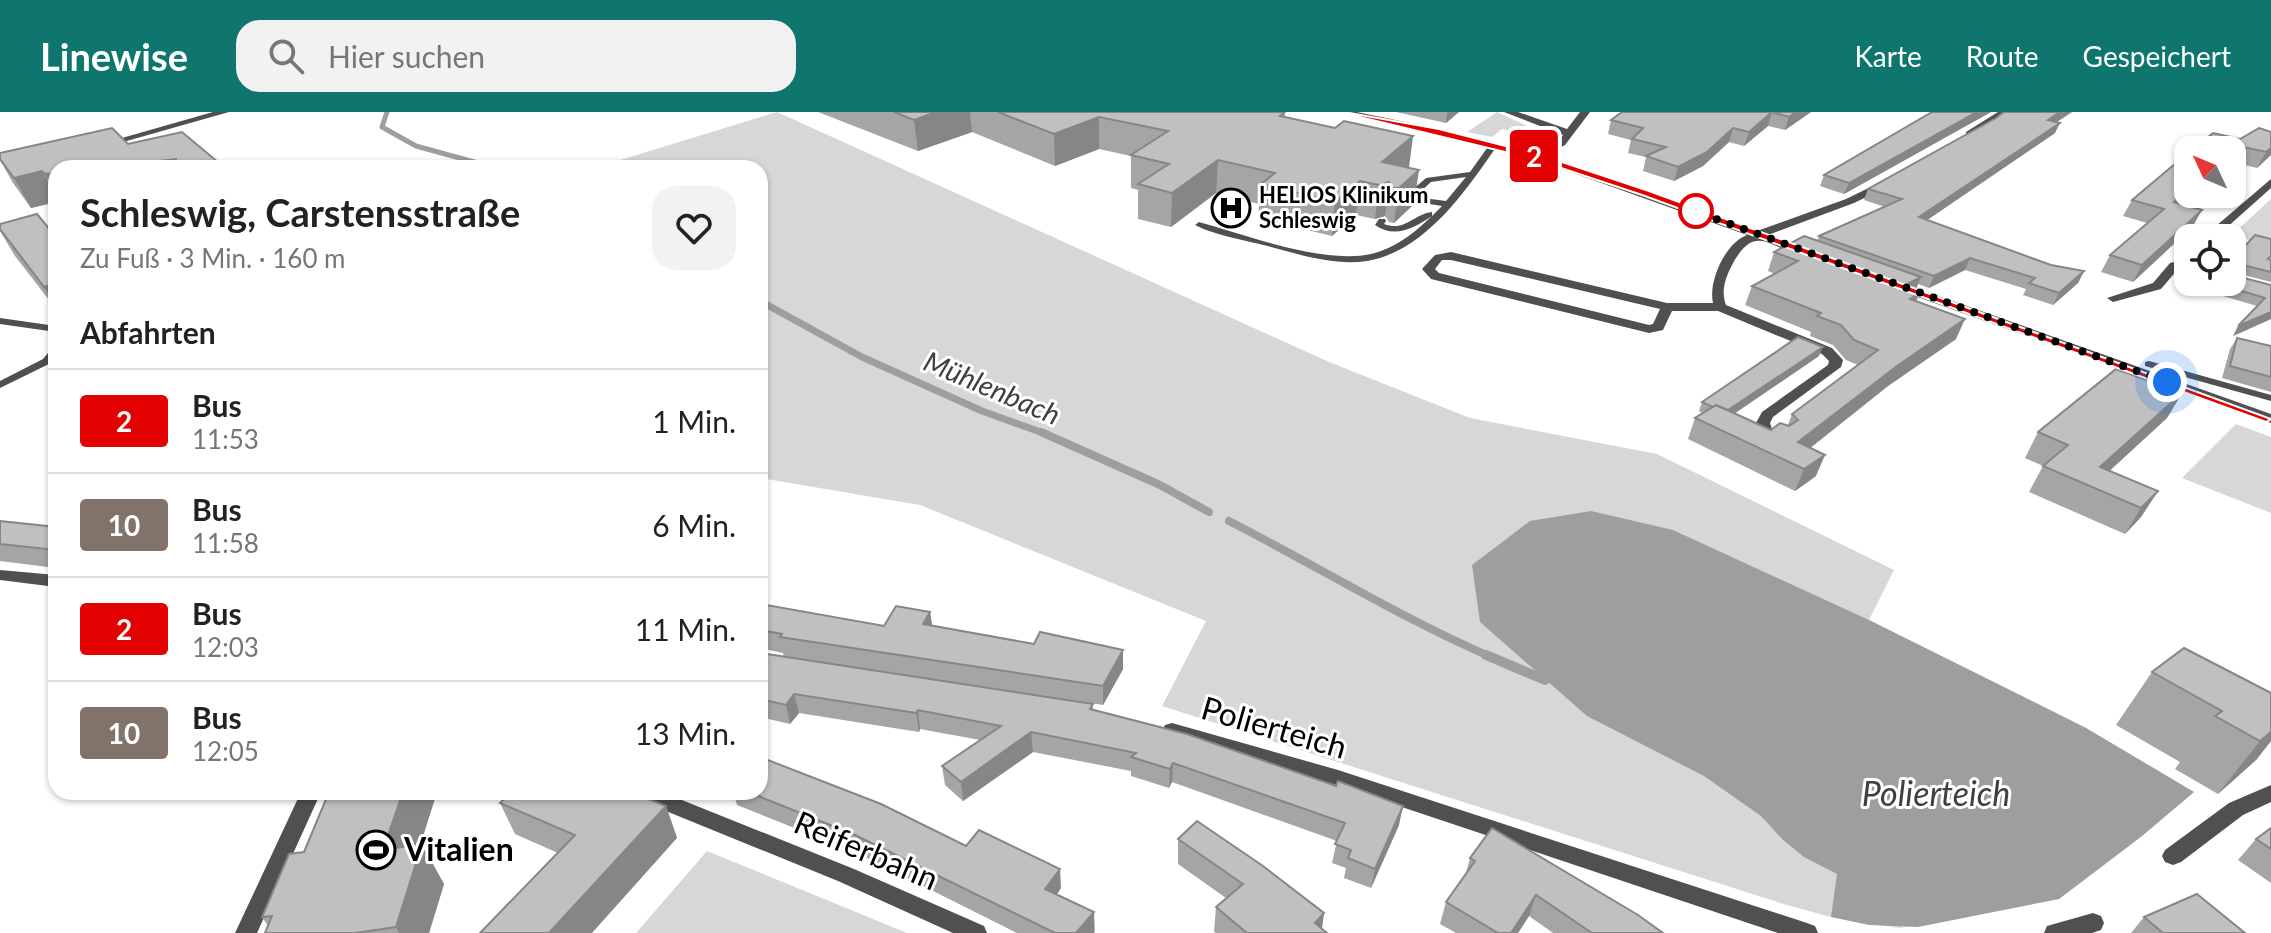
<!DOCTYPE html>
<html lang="de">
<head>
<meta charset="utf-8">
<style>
	:root { --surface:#fff; --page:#f2f2f2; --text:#222; --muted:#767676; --line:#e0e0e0; --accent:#0f766e }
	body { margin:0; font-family:Lato,sans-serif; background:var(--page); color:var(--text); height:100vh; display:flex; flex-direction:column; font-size:30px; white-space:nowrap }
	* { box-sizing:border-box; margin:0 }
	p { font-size:26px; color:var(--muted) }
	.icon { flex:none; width:44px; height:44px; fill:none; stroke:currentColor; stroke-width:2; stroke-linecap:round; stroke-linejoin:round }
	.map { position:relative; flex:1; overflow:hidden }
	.drawer { position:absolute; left:48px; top:48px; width:720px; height:640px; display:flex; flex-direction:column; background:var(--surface); border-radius:24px; box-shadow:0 2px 6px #0004 }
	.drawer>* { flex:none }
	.badge { padding:0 16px; border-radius:6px; font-size:28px; line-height:52px }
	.needle { width:52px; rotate:314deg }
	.buttons { position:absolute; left:2174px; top:24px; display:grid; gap:16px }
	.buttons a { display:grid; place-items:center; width:72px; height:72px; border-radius:16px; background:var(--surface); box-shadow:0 2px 6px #0004; font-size:40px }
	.you { position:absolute; width:40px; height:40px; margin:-20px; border:6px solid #fff; border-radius:50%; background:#1a73e8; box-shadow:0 0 0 12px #1a73e833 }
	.map>.badge { position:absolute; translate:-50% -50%; box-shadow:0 0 0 4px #fff }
	h2 { padding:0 32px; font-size:30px; line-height:72px }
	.round { display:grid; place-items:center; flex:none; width:84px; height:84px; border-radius:24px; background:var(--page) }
	.summary { display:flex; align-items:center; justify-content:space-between; height:136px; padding:0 32px }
	h1 { font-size:38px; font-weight:700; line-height:60px }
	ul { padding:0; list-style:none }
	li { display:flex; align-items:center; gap:24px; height:104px; padding:0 32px; border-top:2px solid var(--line) }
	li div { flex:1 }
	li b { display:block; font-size:30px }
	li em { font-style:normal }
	li .badge { min-width:88px; font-weight:700; text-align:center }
	header { display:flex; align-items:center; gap:48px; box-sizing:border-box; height:112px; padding:0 40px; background:var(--accent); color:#fff }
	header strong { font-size:38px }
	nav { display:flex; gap:44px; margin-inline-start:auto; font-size:28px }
	.search { width:560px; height:72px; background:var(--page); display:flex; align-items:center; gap:20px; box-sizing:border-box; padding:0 28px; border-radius:24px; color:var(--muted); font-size:30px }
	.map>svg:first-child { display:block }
</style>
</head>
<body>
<header>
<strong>Linewise</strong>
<div class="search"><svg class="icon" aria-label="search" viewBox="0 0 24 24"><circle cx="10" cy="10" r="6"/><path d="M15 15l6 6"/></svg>Hier suchen</div>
<nav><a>Karte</a><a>Route</a><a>Gespeichert</a></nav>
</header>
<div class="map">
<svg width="2271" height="821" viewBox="0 0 2271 821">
	<rect width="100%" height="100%" fill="#fff"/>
	<g fill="#d7d7d7">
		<path d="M777 0 1329 250 1470 306 1657 342 1894 458 1869 508 2086 616 2194 680 2142 724 2059 787 1899 816 1831 805 1787 793 1162 594 1206 509 920 393 760 366V56H594Z"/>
		<path d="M1497 0 1542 21 1547 28 1543 32 1524 34 1509 30 1517 20 1502 17 1492 25 1467 20Z"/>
		<path d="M2271 87V134L2232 123Z"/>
		<path d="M2236 312 2271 325V401L2182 366Z"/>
		<path d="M707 739 907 821H636Z"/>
	</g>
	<path fill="#9e9e9e" d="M1591 399 1673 418 1869 508 2086 616 2194 680 2142 724 2059 787 1918 815 1869 813 1831 805 1837 762 1804 745 1783 728 1761 704 1704 664 1587 604 1480 510 1472 453 1530 409Z"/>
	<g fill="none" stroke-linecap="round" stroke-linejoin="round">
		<path stroke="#9e9e9e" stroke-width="5" d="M387 0 382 15 416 34 496 56"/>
		<path stroke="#9e9e9e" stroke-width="7" d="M760 189 862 245 982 299 1046 322"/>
		<g stroke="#9e9e9e" stroke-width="8">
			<path d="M1041 320 1160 373 1209 400"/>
			<path d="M1229 409C1317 454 1401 506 1491 545"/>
		</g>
		<path stroke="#9e9e9e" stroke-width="10" d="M1486 543 1545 568"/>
		<g fill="#505050" fill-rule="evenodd">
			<path d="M1490 32 1497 34C1466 78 1426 139 1367 149 1336 154 1301 143 1271 135 1249 129 1213 123 1195 113L1199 110C1247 123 1334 157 1381 139 1401 132 1417 118 1432 104 1414 116 1395 127 1375 113L1379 107H1385L1386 109 1384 112C1406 120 1413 102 1432 100V104L1442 94 1417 90 1410 81 1411 79 1426 66 1470 60ZM1466 65 1446 89 1423 86 1419 81 1431 70Z"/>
			<path d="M0 206 56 214V220L0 212Z"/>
			<path d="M56 235V244L51 251 0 276V269L43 247 52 236Z"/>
			<path d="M2149 249 2271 283V289L2145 254V250Z"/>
		</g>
		<g fill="#505050" fill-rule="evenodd">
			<path d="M1339 0H1357L1439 17 1537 42 1559 29 1563 23 1504 0H1518L1567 17 1580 0H1590L1565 33 1546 44 1757 119 1846 87 1879 71H1887V75L1854 91 1768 123 1812 139V143C1774 146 1758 102 1731 155 1725 167 1721 180 1726 193L1832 236 1843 248 1841 255 1773 305 1770 311 1772 317 1786 327 1779 331 1761 322 1756 311 1762 300 1828 253 1829 249 1822 242 1718 199H1672L1663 218 1649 221 1431 167 1422 157 1435 143 1451 140 1667 191H1713C1708 170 1725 131 1747 123L1534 47ZM1442 148H1451L1660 197 1653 212 1649 213 1439 161 1435 157Z"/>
			<path d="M1998 0H2009L1972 24H1966V20Z"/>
			<path d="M2271 67V76L2215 126H2202Z"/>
			<path d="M2188 147V155L2178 157 2161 177 2113 190 2107 186 2153 171 2170 151Z"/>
			<path d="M1902 171 2271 302V311L1898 178 1896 175Z"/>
			<path d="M0 458 56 463V475L0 468Z"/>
			<path d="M1172 611 1338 658 1807 811 1815 814 1818 821H1778L1336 673 1165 623 1162 618 1165 613Z"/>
			<path d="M2271 673V690L2243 703 2181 750 2173 753 2165 750 2162 744 2165 738 2229 691Z"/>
			<path d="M301 680H321L257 821H235Z"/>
			<path d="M631 680H662L854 757 984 814 987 821H953L838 769 634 686Z"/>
			<path d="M2093 801 2101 804 2104 811 2101 818 2092 821H2044L2047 814Z"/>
		</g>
		<path fill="#505050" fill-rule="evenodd" d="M213 0H229L109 34 101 32Z"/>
	</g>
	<g fill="#a5a5a5">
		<path d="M818 0H1285V5L1409 56 1414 92 1394 111 1389 110 1385 104 1375 107 1356 103 1332 124 1258 106 1259 92 1216 81 1171 115 1138 107V78L1131 76V44L1099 37 1055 54 972 20 918 39Z"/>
		<path d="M1396 0H1459L1446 11Z"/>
		<path d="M1622 0H1811L1785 18 1768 14 1744 34 1729 30 1703 54 1674 69 1643 59 1646 45 1628 41 1631 28 1608 22 1611 8Z"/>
		<path d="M1932 0H1991L1844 82 1820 74 1824 63Z"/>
		<path d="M2004 0H2072L2057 10 2055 21 1927 108 2051 153 2084 159 2078 171 2053 193 2023 183 2026 177 1965 158 1929 176 1918 172 1915 179 1920 180 1916 189 1956 227 1888 274 1810 336 1816 364 1795 379 1688 327 1695 306 1702 301 1699 299 1702 290 1819 244 1735 301 1771 318 1788 313 1792 302 1858 253 1846 248 1833 233 1810 224 1811 220 1745 193 1752 174 1775 162 1768 159 1774 140 1817 129 1819 124 1885 95 1864 88 1868 77 1996 6Z"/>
		<path d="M2213 21 2271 43 2257 56 2232 50V38Z"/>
		<path d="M128 32 56 56V90L31 96 13 71 0 48V41Z"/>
		<path d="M2193 82 2182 92 2193 114 2133 170 2101 160 2110 143 2147 111 2123 104 2132 88Z"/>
		<path d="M0 112 56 125V197L15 144 0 119Z"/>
		<path d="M2271 147V170L2236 161V164L2271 173V207L2233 224 2257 194 2206 179 2212 170 2232 148Z"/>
		<path d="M2237 226 2271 234V280L2222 266 2230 237Z"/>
		<path d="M2182 281 2167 306 2109 359 2158 379 2141 405 2125 422 2029 380 2043 354 2025 346 2038 320Z"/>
		<path d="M0 409 56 415V456L0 449Z"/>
		<path d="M760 492 884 514 930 500 932 514 1123 557 1103 593 802 547 1093 592V597L1399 713 1371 776 1344 766 1346 756 1332 751 1337 729 1172 670 1169 676 1131 664V659L1033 640 963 689 945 673 942 654 980 628 920 617 919 620 799 601 790 612 760 605V552L784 545 783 541 760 536Z"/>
		<path d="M2184 536 2271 629 2256 648 2218 682 2175 657 2180 650 2116 613 2152 560Z"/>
		<path d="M437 680 420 733 444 772 429 821H265L268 814 262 805 304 740Z"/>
		<path d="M733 680H760L966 734 1061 776 1057 782 1094 800 1095 820 1094 821H1017L859 742 737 693Z"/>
		<path d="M500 691 666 694 677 726 558 741 515 722Z"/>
		<path d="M2271 716V771L2238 748 2256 727Z"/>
		<path d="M1178 727 1324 801 1322 817 1327 821H1216L1214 820 1216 795 1226 786 1178 752Z"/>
		<path d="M1470 746 1663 821H1553L1529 804 1518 821H1456L1440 812 1446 790 1466 761Z"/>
		<path d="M2144 805 2245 821H2131Z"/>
	</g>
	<g fill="#868686">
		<path d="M936 0H970L972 20 918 39 914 8Z"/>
		<path d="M1449 0H1459L1446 11 1447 1Z"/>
		<path d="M1772 0 1768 14 1744 34 1749 20Z"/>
		<path d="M1796 0H1811L1785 18 1789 5Z"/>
		<path d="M1977 0H1991L1844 82 1849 71Z"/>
		<path d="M2060 0H2072L2044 18 2048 8Z"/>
		<path d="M1099 5V37L1055 54 1054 22Z"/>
		<path d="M2060 11 2055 21 1914 117 1919 105Z"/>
		<path d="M1733 16 1729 30 1703 54 1674 69 1678 55Z"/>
		<path d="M1413 24 1409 56 1389 70 1385 104 1375 107 1382 50Z"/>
		<path d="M2271 36V43L2257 56 2266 40Z"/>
		<path d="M176 47 180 56H100Z"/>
		<path d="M1218 48 1216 81 1171 115 1172 81Z"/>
		<path d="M1419 58 1414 92 1394 111 1399 76Z"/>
		<path d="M42 59 56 84V90L31 96 14 66Z"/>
		<path d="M56 61V83L45 62Z"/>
		<path d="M1360 69 1356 103 1332 124 1335 90Z"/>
		<path d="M2188 78V82H2193L2165 107 2174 90Z"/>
		<path d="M2202 98 2193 114 2133 170 2142 153Z"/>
		<path d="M1970 146 1965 158 1929 176 1934 164Z"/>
		<path d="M2084 159 2078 171 2053 193 2059 181Z"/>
		<path d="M1921 165 1913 184 1903 174Z"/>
		<path d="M56 171V194L44 175Z"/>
		<path d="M1920 180 1912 200 1910 187Z"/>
		<path d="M2271 200V207L2233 224 2238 214Z"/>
		<path d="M1965 207 1956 227 1888 274 1790 352 1798 330 1897 254Z"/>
		<path d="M1823 235 1819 244 1722 310 1725 300Z"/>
		<path d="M2182 281 2167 306 2092 375 2100 355Z"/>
		<path d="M1825 343 1816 364 1795 379 1804 357Z"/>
		<path d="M2158 379 2141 405 2125 422 2141 396Z"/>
		<path d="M930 500 933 519 923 512Z"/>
		<path d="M1123 538V557L1103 593V574Z"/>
		<path d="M794 582 799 601 790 612 786 593Z"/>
		<path d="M918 598 920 617 919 620 916 601Z"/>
		<path d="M1031 620 1033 640 963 689 961 670Z"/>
		<path d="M2271 620V629L2256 648 2218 682 2260 629Z"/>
		<path d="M1173 651 1172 670 1169 676 1170 657Z"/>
		<path d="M403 680H437L406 778 383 738Z"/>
		<path d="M666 694 677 726 592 821H549Z"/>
		<path d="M1403 694 1399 713 1371 776 1375 757Z"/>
		<path d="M422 732 444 772 429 821H399L396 815Z"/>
		<path d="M1060 757 1061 776 1047 797 1045 777Z"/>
		<path d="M1536 783 1529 804 1518 821H1511Z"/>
		<path d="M1094 800V821H1076Z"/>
		<path d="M1324 801 1321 821 1315 811Z"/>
	</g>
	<g fill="#c0c0c0" stroke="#868686" stroke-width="2">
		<path d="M894 0H936L914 8Z"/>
		<path d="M998 0H1285L1280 4 1335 16 1344 9 1413 24 1382 50 1419 58 1399 76H1393L1389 70 1379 73 1360 69 1335 90 1261 72 1275 61 1218 48 1172 81 1138 72 1169 52 1131 43 1168 19 1099 5 1054 22Z"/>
		<path d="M1622 0H1796L1789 5 1772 0 1749 20 1733 16 1707 40 1678 55 1646 44 1666 35 1632 27 1643 16 1611 8Z"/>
		<path d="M1932 0H1977L1849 71 1824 63Z"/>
		<path d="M2004 0H2060L2048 8 2060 11 1919 105 2051 153 2084 159 2059 181 2029 171 2035 166 1970 146 1934 164 1819 124 1902 87 1868 77 1996 6Z"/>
		<path d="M112 16 128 32 182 20 225 56H178L176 47 100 56H56V61L45 62 42 59 14 66 0 47V41Z"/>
		<path d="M2259 16 2271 20V36L2266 40 2239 34 2232 40V38H2192L2213 21 2240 27Z"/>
		<path d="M2188 41V78L2174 90 2202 98 2142 153 2110 143 2164 97 2132 88Z"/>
		<path d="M37 102 56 125V171L44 175 0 117V112Z"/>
		<path d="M2255 123 2271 127V144L2268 147 2271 148V160L2235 151 2236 164 2271 173V200L2238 214 2265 186 2212 170H2232V148Z"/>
		<path d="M1804 124 1921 165 1903 174 1920 180 1910 187 1965 207 1897 254 1798 330 1825 343 1804 357 1695 306 1716 293 1771 318 1780 311 1789 314 1798 308 1792 302 1878 238 1854 228 1841 213 1817 204 1821 201 1752 174 1798 149 1774 140Z"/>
		<path d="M1798 225 1823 235 1728 298 1716 293 1713 295 1702 290Z"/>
		<path d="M2237 226 2271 234V265L2230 254Z"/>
		<path d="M2116 257 2182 281 2100 355 2158 379 2141 396 2043 354 2068 333 2038 320Z"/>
		<path d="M0 409 56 415V438L0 432Z"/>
		<path d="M760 492 884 514 896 494 930 500 923 512 1034 532 1040 520 1123 538 1103 574 780 525 782 522 760 518Z"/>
		<path d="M2184 536 2271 581V620L2260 629 2215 604 2222 599 2152 560Z"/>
		<path d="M767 542 1093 592 1090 597 1187 622 1336 674 1338 669 1403 694 1375 757 1348 746 1351 738 1335 732 1345 711 1173 651 1170 657 1131 645 1136 641 1031 620 961 670 942 654 1001 614 918 598 916 601 794 582 786 593 760 587V552Z"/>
		<path d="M760 645 881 692 966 734 979 718 1060 757 1045 777 1094 800 1076 821H1055L855 723 748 680H760Z"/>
		<path d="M329 680H403L383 738 422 732 396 815 355 821H265L272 804 262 805 289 742 304 740Z"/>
		<path d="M512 680H630L666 694 549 821H480L575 723 500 691Z"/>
		<path d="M1197 709 1263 754 1324 801 1315 811 1327 821H1247L1216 795 1243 772 1178 727Z"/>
		<path d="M1492 716 1638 803 1663 821H1592L1536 783 1511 821H1498L1446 790 1475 749 1470 746Z"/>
		<path d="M2271 716V737L2256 727Z"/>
		<path d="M2197 782 2245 821H2163L2144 805Z"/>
	</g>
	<path fill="#e30000" stroke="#fff" stroke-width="2" d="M1339 0H1344L1439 17 1541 43 1649 79 2271 307 2266 310 1642 83 1534 47Z"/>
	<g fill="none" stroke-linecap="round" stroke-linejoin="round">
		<path stroke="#000" stroke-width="8" stroke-dasharray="0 14.4" d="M1696 99 1686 96 2167 270"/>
	</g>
	<defs>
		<symbol id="hospital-ring" viewBox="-11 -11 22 22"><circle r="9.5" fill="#fff" stroke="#000" stroke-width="1.5"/><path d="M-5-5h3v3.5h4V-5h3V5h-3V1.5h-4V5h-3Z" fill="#000"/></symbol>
		<symbol id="stadium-ring" viewBox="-11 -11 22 22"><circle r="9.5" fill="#fff" stroke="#000" stroke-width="1.5"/><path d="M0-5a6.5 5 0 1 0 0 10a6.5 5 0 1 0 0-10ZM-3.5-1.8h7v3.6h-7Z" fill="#000"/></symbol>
	</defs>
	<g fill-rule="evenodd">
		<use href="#hospital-ring" x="1209" y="74" width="44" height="44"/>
		<use href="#stadium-ring" x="354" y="716" width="44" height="44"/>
	</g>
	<circle fill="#fff" stroke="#e30000" stroke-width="4" cx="1696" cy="99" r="16"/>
	<g text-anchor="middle" stroke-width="6" stroke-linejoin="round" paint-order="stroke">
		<g font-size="22" font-weight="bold" fill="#000" stroke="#fff" text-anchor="start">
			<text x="1259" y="91">HELIOS Klinikum<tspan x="1259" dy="25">Schleswig</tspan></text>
		</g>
		<g font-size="28" font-style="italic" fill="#3f3f3f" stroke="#fff">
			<text transform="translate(992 276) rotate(23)" y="10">Mühlenbach</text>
		</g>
		<g font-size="32" fill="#000" stroke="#fff">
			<text transform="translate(1274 616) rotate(16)" y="11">Polierteich</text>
			<text transform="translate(866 739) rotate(23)" y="11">Reiferbahn</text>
		</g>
		<g font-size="32" font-weight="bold" fill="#000" stroke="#fff" text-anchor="start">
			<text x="404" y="749">Vitalien</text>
		</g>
		<g font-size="34" font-style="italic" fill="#3f3f3f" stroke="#fff">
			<text x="1936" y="694">Polierteich</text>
		</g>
	</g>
</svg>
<div class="buttons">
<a><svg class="needle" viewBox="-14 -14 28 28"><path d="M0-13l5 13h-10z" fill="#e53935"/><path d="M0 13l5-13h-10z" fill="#767676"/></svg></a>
<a><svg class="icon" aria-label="locate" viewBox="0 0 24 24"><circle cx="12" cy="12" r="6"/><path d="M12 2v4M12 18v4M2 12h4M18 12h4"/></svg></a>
</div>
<div class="you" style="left:2167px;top:270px"></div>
<b class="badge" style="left:1534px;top:44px;background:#e30000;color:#fff">2</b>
<section class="drawer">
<div class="summary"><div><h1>Schleswig, Carstensstraße</h1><p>Zu Fuß · 3 Min. · 160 m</p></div><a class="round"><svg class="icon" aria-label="heart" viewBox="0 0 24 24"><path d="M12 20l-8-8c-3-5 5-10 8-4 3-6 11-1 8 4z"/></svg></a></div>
<h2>Abfahrten</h2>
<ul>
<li><span class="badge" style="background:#e30000;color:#fff">2</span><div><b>Bus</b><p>11:53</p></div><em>1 Min.</em></li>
<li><span class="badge" style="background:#82736a;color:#fff">10</span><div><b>Bus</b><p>11:58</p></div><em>6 Min.</em></li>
<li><span class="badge" style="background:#e30000;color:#fff">2</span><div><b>Bus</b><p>12:03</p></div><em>11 Min.</em></li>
<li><span class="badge" style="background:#82736a;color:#fff">10</span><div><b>Bus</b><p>12:05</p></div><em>13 Min.</em></li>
</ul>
</section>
</div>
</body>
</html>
